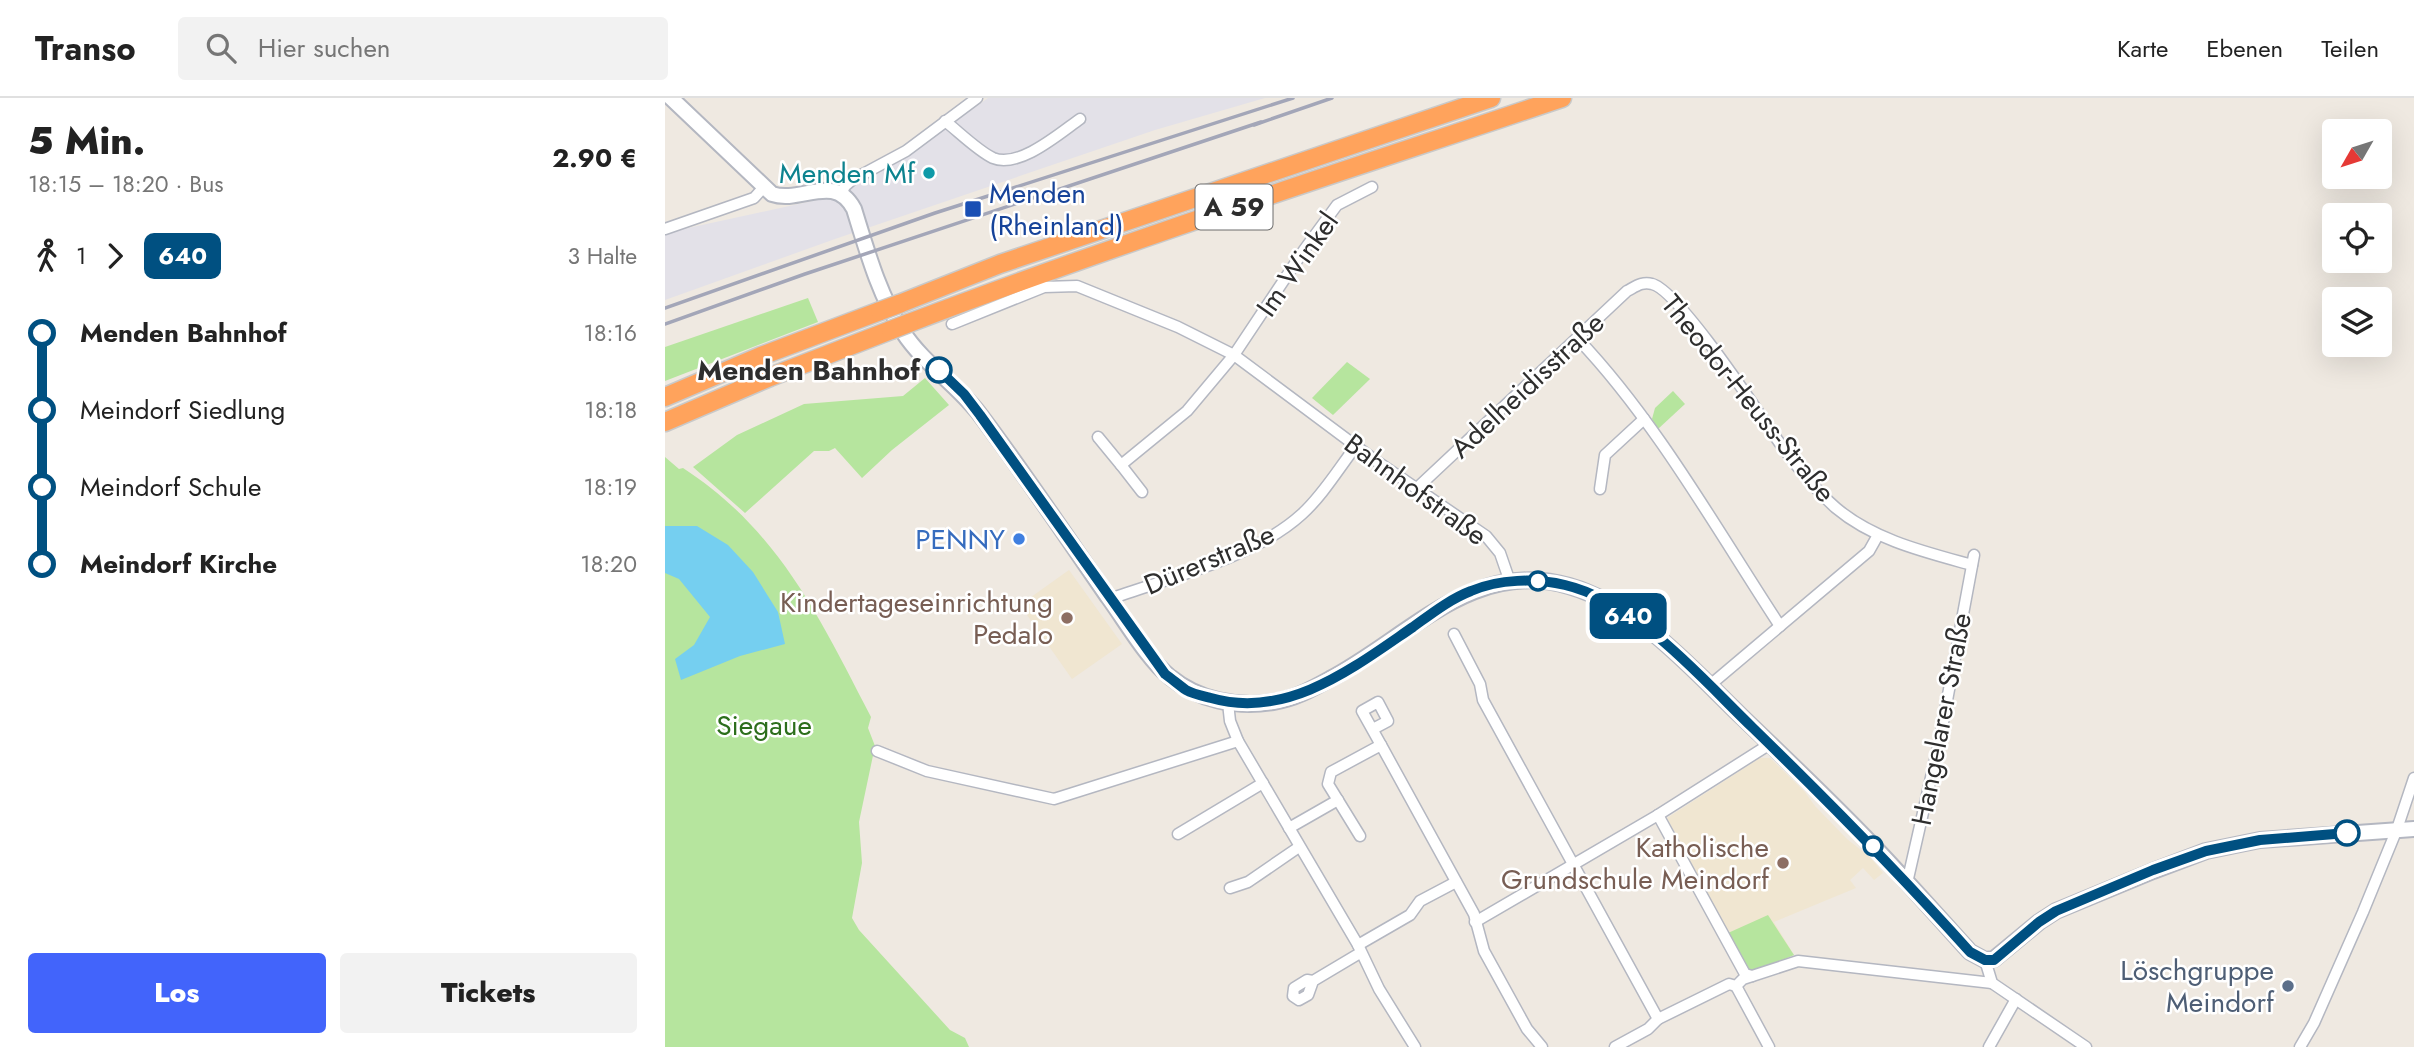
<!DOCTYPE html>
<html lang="de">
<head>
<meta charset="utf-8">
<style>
	:root { --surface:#fff; --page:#f2f2f2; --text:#222; --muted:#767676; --line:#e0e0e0; --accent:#4264fb }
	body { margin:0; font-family:Jost,sans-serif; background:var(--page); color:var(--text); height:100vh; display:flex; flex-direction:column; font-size:26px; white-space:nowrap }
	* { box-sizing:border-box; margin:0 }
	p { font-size:23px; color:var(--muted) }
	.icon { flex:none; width:38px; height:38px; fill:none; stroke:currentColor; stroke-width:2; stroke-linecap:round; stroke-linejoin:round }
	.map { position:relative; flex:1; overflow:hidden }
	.sheet { display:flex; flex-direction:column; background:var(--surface); width:665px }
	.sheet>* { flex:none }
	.badge { padding:0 14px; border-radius:10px; font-size:24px; line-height:46px }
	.needle { width:46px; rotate:231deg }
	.fabs { position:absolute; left:1657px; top:21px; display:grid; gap:14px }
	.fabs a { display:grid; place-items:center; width:70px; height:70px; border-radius:7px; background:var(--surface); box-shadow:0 7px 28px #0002; font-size:35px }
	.map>.badge { position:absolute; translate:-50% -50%; box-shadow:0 0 0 4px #fff }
	.legs { display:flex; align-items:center; gap:10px; height:77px; padding:0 28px; font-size:23px }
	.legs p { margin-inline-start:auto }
	.head { display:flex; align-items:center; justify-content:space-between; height:119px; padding:0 28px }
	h1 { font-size:38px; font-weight:800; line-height:52px }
	.button { display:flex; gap:14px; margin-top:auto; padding:14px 28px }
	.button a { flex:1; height:80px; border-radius:7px; background:var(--accent); color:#fff; font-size:28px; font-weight:800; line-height:80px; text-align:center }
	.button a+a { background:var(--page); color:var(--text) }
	ul { padding:0 28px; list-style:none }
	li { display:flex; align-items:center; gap:24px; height:77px; font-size:26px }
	li i { display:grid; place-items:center; width:10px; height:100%; margin:0 9px; background:currentColor }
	li i::after { content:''; width:18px; height:18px; margin:-9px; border:5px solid; border-radius:50%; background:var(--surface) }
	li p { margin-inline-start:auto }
	li:first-child i { background:linear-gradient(#0000 50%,currentColor 0) }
	li:last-child i { background:linear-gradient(currentColor 50%,#0000 0) }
	header { display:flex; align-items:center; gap:42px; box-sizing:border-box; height:98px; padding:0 35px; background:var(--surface); border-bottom:2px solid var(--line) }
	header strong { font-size:33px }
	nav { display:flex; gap:38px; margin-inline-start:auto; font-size:24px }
	.search { width:490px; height:63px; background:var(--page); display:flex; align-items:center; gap:18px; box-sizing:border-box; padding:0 24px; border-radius:7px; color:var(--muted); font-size:26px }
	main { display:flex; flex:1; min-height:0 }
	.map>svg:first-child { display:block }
</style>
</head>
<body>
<header>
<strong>Transo</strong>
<div class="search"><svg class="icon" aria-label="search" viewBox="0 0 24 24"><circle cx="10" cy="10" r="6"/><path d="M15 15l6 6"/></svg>Hier suchen</div>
<nav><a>Karte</a><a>Ebenen</a><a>Teilen</a></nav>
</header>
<main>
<section class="sheet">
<div class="head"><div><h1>5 Min.</h1><p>18:15 – 18:20 · Bus</p></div><b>2.90 €</b></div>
<div class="legs"><svg class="icon" aria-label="walk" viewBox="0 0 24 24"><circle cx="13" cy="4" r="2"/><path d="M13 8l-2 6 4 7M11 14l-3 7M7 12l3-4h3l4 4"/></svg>1<svg class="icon" aria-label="forward" viewBox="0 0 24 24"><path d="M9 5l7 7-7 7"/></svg><b class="badge" style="background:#005081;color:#fff">640</b><p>3 Halte</p></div>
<ul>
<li><i style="color:#005081"></i><b>Menden Bahnhof</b><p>18:16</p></li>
<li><i style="color:#005081"></i><span>Meindorf Siedlung</span><p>18:18</p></li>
<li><i style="color:#005081"></i><span>Meindorf Schule</span><p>18:19</p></li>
<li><i style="color:#005081"></i><b>Meindorf Kirche</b><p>18:20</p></li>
</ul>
<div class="button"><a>Los</a><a>Tickets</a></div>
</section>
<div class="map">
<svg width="1749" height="949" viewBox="0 0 1749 949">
	<rect width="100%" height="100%" fill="#efe9e1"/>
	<path fill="#e3e1e8" d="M323 0H600L490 32 170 141 0 202V135L152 102 234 64Z"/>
	<g fill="#f0e6d1">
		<path d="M404 472 457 546 407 581 355 507Z"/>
		<path d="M1095 660H1105L1139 693 1150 708 1182 741 1206 760 1218 775 1209 782 1198 770 1185 782 1191 790 1109 824 1129 857 1082 870 1002 720Z"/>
	</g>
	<g fill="#b6e59e">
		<path d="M143 200 153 224 0 283V249Z"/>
		<path d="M682 264 705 281 668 317 647 300Z"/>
		<path d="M260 280 284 307 227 352 197 380 170 350 164 353H149L80 415 28 369 72 337 139 306 238 298Z"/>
		<path d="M1008 293 1020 306 993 331 987 321 990 310Z"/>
		<path d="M0 359 14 371 18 370C114 432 155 521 206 619L203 630 210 648 194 724 197 765 187 820 194 832 285 932 300 940 304 949H0Z"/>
		<path d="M1103 817 1129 857 1090 874 1082 870 1063 835Z"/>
	</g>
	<path fill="#75cff0" d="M0 428H32L63 447 88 474 113 514 120 546 75 558 16 582 10 561 29 547 45 519 14 481 0 475Z"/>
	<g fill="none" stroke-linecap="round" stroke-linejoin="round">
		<defs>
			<g id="minor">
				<path d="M280 23C294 34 313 53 328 60 354 71 395 35 415 21"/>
				<path d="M176 96 180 88 187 82 241 53 312 0"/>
				<path d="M0 131 89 100 98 90"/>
				<path d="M287 226 379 189 412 188 513 229 569 257 707 360 821 438 835 455 845 484"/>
				<path d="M913 241C991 323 1052 432 1115 528"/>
				<path d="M433 339 456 367"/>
				<path d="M751 391 962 193C970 189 977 183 987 186 1012 191 1091 311 1109 337 1127 363 1147 389 1171 410 1209 442 1260 454 1307 467"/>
				<path d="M935 391 940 357 979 321"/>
				<path d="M477 394 456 367 522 313 569 257 639 152 672 107 707 89"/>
				<path d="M445 501C506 479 589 460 637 416 658 397 674 370 691 348"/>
				<path d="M789 536 815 586 818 602 993 921"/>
				<path d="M1044 588 1204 453 1213 437"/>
				<path d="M563 605 565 623 573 643 693 847 714 891 750 949"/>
				<path d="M708 631 723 623 713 604 697 613 716 647"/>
				<path d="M212 653 262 673 389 701 573 643"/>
				<path d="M993 717 1080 876 1087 878"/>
				<path d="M624 730 673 702"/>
				<path d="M513 736 598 685"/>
				<path d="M695 738 663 686 666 674 716 647 809 816 819 853 862 931 877 949"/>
				<path d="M1242 785 1275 640 1309 457"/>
				<path d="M565 790 583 784 634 749"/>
				<path d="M810 824 993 717 1105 646"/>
				<path d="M693 847 745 817 755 803 791 784"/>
				<path d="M1320 862 1327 885 1421 949"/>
				<path d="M648 883 643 897 634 902 628 898 629 890 642 882 648 883 695 855"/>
				<path d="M1071 888 1104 949"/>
				<path d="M950 949 983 931 993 921 1064 886 1071 888 1078 881 1133 863 1327 885"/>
				<path d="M1324 949 1351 901"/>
				<path d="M1635 949 1649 925 1698 814 1732 731 1749 680"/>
			</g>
			<path id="secondary" d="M6 0 107 96C136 106 169 74 189 111 202 153 214 197 238 234 258 265 290 285 313 314 358 373 400 437 443 499 460 522 483 562 505 579 533 602 572 610 608 604 629 601 647 591 665 581 743 540 808 460 904 488 973 508 1026 570 1077 619 1124 664 1171 708 1216 756 1246 788 1275 821 1305 854L1320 862 1329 861 1374 824 1391 813 1488 773 1541 753 1595 742 1749 731"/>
			<g id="motorway">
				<path d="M234 206 335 166 826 0"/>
				<path d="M244 225C459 143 679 73 897 0"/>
				<path d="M0 299 96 258 215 213"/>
				<path d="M0 324 105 279 226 232"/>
			</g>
		</defs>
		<use href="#minor" stroke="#b4b7c1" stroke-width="13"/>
		<use href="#secondary" stroke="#b4b7c1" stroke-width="18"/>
		<use href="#motorway" stroke="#c9c9c9" stroke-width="21"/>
		<use href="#minor" stroke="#fff" stroke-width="10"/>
		<use href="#secondary" stroke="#fff" stroke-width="14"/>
		<use href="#motorway" stroke="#ffa35c" stroke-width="18"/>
		<g stroke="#a3a6b8" stroke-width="3.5">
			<path d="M589 27 667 0"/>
			<path d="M0 210 270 115 628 0"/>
			<path d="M0 226 140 176 596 24"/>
		</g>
		<defs>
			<g id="motorway-bridge">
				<path d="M215 213 234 206"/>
				<path d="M226 232 244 225"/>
			</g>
		</defs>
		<use href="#motorway-bridge" stroke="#c9c9c9" stroke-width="21" stroke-linecap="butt"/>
		<use href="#motorway-bridge" stroke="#ffa35c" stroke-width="18"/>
	</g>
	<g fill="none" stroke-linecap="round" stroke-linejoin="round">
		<defs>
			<path id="line-1" d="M274 272 299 296 315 317 500 576C507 581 514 587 521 592 528 596 538 598 546 600 622 622 688 570 748 529 766 516 785 501 806 493 834 481 870 480 900 487 972 504 1036 580 1088 630 1163 703 1235 776 1305 854L1320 862H1329L1374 824 1391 813 1488 772 1541 753 1595 742 1682 735"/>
		</defs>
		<use href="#line-1" stroke="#fff" stroke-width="16"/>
		<use href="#line-1" stroke="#005081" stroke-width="10"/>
	</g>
	<circle fill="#0f9aa8" stroke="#fff" stroke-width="2.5" cx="264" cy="75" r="7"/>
	<rect fill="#1a4fb4" stroke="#fff" stroke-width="2.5" x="299" y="102" width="18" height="18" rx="3.5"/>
	<g fill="#fff" stroke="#005081" stroke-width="3.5">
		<circle cx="274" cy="272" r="12"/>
		<circle cx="873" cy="483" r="9"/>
		<circle cx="1682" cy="735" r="12"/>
		<circle cx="1208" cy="748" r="9"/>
	</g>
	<circle fill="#3f7fe0" stroke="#fff" stroke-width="2.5" cx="354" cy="441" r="7"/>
	<g fill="#8d6e63" stroke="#fff" stroke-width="2.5">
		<circle cx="402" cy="520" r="7"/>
		<circle cx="1118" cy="765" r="7"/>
	</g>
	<circle fill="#5c6f8a" stroke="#fff" stroke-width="2.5" cx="1623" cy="888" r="7"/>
	<g text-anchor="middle" stroke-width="5" stroke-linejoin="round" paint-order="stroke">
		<rect fill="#fff" stroke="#6d6d6d" stroke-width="2" x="530.5" y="86.5" width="77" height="45" rx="5"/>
		<g font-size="26" font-weight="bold" fill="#2e2e2e">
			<text x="569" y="118">A 59</text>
		</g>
		<g font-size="28" fill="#0d838f" stroke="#fff" text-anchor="end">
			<text x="250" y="85">Menden Mf</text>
		</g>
		<g font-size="28" fill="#164399" stroke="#fff" text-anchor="start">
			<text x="324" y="105">Menden<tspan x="324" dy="32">(Rheinland)</tspan></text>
		</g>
		<g font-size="28" fill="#2e2e2e" stroke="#fff">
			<text transform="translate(632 166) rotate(-55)" y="10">Im Winkel</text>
			<text transform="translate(862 287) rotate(-43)" y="10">Adelheidisstraße</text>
			<text transform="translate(1084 300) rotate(51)" y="10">Theodor-Heuss-Straße</text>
			<text transform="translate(751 391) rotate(36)" y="10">Bahnhofstraße</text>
			<text transform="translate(544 461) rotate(-23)" y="10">Dürerstraße</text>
			<text transform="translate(1276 621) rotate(-79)" y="10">Hangelarer Straße</text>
		</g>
		<g font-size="28" font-weight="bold" fill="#2e2e2e" stroke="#fff" text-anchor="end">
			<text x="255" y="282">Menden Bahnhof</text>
		</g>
		<g font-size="28" fill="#366cbe" stroke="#fff" text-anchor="end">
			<text x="340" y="451">PENNY</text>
		</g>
		<g font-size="28" fill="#785e54" stroke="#fff" text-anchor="end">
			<text x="388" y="514">Kindertageseinrichtung<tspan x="388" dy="32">Pedalo</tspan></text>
			<text x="1104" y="759">Katholische<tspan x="1104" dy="32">Grundschule Meindorf</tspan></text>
		</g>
		<g font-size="28" fill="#2c6e1b" stroke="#fff">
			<text x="99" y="637">Siegaue</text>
		</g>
		<g font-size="28" fill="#4e5e75" stroke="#fff" text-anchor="end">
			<text x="1609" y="882">Löschgruppe<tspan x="1609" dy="32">Meindorf</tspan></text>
		</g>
	</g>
</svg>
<div class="fabs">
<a><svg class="needle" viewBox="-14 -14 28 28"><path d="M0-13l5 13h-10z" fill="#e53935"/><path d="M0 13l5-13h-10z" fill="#767676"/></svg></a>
<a><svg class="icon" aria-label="locate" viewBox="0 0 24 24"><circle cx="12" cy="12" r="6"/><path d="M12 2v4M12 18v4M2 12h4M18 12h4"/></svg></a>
<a><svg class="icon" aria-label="layers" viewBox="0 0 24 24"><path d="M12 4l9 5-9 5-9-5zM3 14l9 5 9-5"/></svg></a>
</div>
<b class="badge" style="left:963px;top:518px;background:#005081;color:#fff">640</b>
</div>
</main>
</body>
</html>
